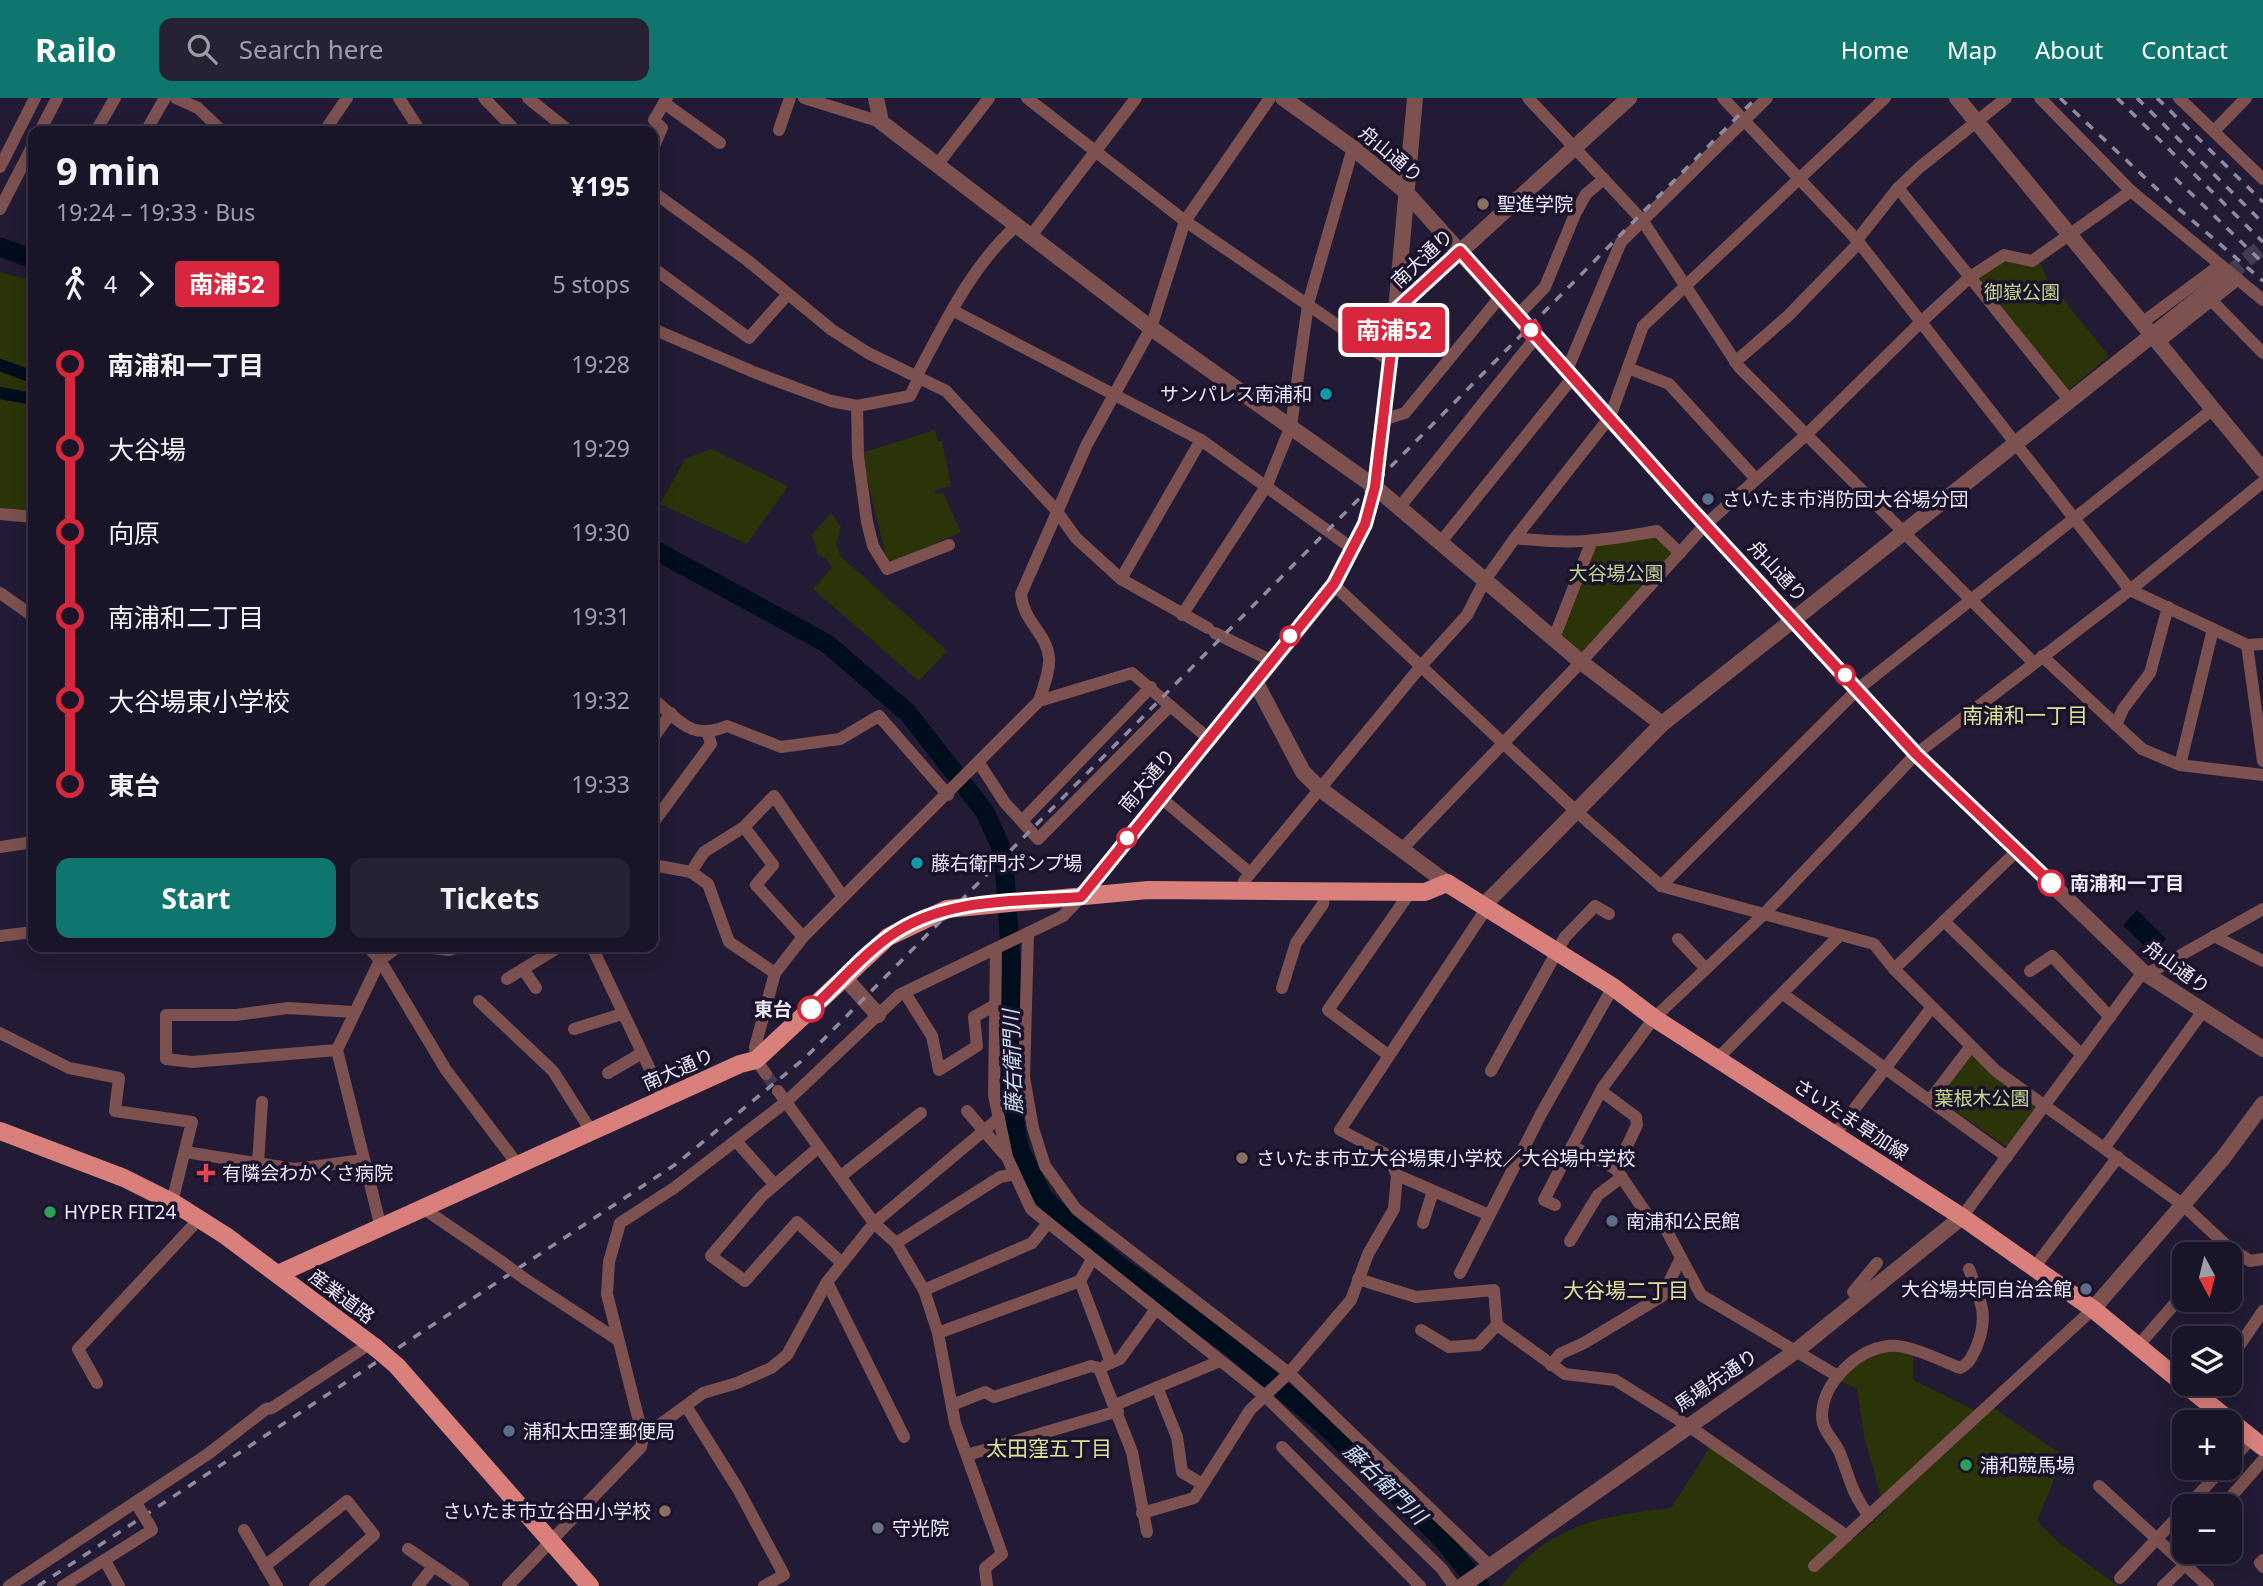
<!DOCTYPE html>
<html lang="en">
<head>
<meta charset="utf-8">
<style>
	:root { --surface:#1a1428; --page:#272134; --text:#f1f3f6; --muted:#9f9ea8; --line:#383345; --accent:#0f766e }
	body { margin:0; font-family:"Noto Sans","Noto Sans JP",sans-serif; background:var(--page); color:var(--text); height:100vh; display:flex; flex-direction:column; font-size:26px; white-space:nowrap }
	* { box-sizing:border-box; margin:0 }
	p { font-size:23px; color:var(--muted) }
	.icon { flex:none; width:38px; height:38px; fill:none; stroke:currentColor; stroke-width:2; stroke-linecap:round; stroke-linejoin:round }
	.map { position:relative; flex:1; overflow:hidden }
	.panel { position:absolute; left:28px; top:28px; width:630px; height:826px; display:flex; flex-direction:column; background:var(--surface); border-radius:14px; box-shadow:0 4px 18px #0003,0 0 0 2px var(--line) }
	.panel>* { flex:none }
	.badge { padding:0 14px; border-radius:5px; font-size:24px; line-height:46px }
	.needle { width:46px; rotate:173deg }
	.tools { position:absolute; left:2172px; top:1144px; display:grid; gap:14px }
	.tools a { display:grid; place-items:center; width:70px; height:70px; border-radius:14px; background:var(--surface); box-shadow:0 4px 18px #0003,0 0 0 2px var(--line); font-size:35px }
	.map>.badge { position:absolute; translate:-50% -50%; box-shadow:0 0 0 4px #fff }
	.legs { display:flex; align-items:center; gap:10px; height:77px; padding:0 28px; font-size:23px }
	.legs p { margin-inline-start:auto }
	.headline { display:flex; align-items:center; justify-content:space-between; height:119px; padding:0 28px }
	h1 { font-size:38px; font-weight:700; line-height:52px }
	.primary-button { display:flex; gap:14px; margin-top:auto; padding:14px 28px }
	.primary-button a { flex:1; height:80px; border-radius:14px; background:var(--accent); color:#fff; font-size:28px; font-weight:700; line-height:80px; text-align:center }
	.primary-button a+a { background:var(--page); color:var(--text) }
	ul { padding:0 28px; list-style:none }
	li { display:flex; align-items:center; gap:24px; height:84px; font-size:26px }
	li i { display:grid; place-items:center; width:10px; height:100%; margin:0 9px; background:currentColor }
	li i::after { content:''; width:18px; height:18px; margin:-9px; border:5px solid; border-radius:50%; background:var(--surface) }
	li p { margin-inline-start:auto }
	li:first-child i { background:linear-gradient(#0000 50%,currentColor 0) }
	li:last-child i { background:linear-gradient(currentColor 50%,#0000 0) }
	header { display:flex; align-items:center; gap:42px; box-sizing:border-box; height:98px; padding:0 35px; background:var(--accent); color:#fff }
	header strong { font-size:33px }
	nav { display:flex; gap:38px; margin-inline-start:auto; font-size:24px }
	.search { width:490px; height:63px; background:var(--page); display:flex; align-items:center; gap:18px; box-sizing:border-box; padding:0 24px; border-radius:14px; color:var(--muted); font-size:26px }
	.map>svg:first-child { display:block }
</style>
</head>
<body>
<header>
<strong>Railo</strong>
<div class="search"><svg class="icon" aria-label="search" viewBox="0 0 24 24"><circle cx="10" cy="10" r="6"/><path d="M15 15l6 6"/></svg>Search here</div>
<nav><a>Home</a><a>Map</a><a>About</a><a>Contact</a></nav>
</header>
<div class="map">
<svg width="2263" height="1488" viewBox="0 0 2263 1488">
	<rect width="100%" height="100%" fill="#231b35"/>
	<g fill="#2b3309">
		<path d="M2004 161 2039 163 2049 184 2109 258 2066 294 1978 184 1979 178Z"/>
		<path d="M0 174 33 183V416L0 412Z"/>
		<path d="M935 332 938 343H942L951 388 935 392 936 396 943 395 961 434 888 467 861 355Z"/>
		<path d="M711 351 788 388 747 446 660 406 685 361Z"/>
		<path d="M831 415 841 429 836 447 841 459 944 550 946 554 919 583 813 491 832 470 827 461 818 457 812 437Z"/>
		<path d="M1657 433 1680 455 1581 564 1554 540 1591 445Z"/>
		<path d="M1970 957 2035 1007V1012L2009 1047 2005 1048 1940 1002 1938 999Z"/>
		<path d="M1888 1252 1913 1257V1282L1985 1317 1994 1310 2064 1358 2037 1423 2058 1444 2118 1488H1502C1549 1426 1599 1418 1671 1410L1711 1348 1851 1443 1885 1413 1864 1338 1857 1291 1838 1282 1862 1264Z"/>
	</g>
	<path fill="#000d1c" d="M2137 812 2166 841 2152 856 2123 827Z"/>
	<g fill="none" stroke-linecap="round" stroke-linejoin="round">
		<g stroke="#000d1c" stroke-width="12">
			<path d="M0 267 33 279"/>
			<path d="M0 295 33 301"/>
		</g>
		<g stroke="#000d1c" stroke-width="19">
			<path d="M0 149 33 161"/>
			<path d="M653 451 826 545 908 615 985 714 1000 747 1005 776 1011 865 1010 993 1019 1050 1043 1099 1073 1129 1117 1166 1226 1245 1324 1327 1441 1440 1480 1488"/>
		</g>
		<path stroke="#413a52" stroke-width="12" stroke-dasharray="12 6" stroke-linecap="butt" d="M766 976 778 993"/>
		<path stroke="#413a52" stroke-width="16" stroke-dasharray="16 8" stroke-linecap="butt" d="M2228 177 2263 148"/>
		<g stroke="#7c514f" stroke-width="12">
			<path d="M176 0 198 10 222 33"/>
			<path d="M399 0 420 33"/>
			<path d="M484 0 516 33"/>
			<path d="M528 0 569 33"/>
			<path d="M804 0 881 24"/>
			<path d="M1027 0 1185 123 1390 263"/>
			<path d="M1528 0 1642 122 1739 269 2034 565"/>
			<path d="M1723 0 1857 142 2130 492 2247 547 2263 546"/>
			<path d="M2040 0 2131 93 2263 202"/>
			<path d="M2179 0 2263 81"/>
			<path d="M664 5 720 45"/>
			<path d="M328 28 347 0"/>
			<path d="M779 32 790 0"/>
			<path d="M40 33 57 0"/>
			<path d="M96 33 115 0"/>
			<path d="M146 33 165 0"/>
			<path d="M2214 33 2246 0"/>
			<path d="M653 50 662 30 654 22 667 0"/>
			<path d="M937 67 989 0"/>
			<path d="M0 69 35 0"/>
			<path d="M1898 90 2069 302"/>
			<path d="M653 94 747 162 832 232 868 255 946 293 1056 412 1076 440 1121 481 1208 530"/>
			<path d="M0 111 33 47"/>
			<path d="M1030 139 1136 0"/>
			<path d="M653 170 749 240 787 197"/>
			<path d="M2211 202 2263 255"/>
			<path d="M952 212 1201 342 1353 451"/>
			<path d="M1518 217 1545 189 1575 116 1586 96 1604 81"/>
			<path d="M2143 224 2220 167"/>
			<path d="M653 231 756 275 831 303 857 308 910 298 919 280"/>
			<path d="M2159 244 2238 181"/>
			<path d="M1735 264 1788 218 1856 148 1857 142 1898 90 1920 69 2006 0"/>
			<path d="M1628 270 1669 286 1756 381"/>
			<path d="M1567 272 1621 144 1767 0"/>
			<path d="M916 279C945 225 970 170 1016 128"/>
			<path d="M857 308 858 358 867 424 873 448 887 471 949 447"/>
			<path d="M1382 322 1405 315 1500 199"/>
			<path d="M1399 410 1536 239"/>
			<path d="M0 416 33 419"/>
			<path d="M1515 440C1571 447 1602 443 1657 433L1680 455"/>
			<path d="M1440 445 1573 279"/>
			<path d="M1121 481 1201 342"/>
			<path d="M1334 487 1577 714 1661 788 1874 846 1894 871 1996 973 2182 1106 2227 1148 2219 1157"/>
			<path d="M0 495 33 518"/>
			<path d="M1182 517 1267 387 1291 328 1308 206 1353 50"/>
			<path d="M1215 535 1270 562"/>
			<path d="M1554 540 1591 445"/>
			<path d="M2247 547 2263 663"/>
			<path d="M2042 558 2142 651 2180 667 2263 677"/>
			<path d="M653 601C680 623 691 643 727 628L781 649 840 641 879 618 948 697"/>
			<path d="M1039 603C1043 590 1050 574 1049 560 1047 535 1023 524 1021 496L1087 346 1151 230 1185 123 1270 0"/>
			<path d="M2116 627 2123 611 2150 575 2168 509"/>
			<path d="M653 640 671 615"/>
			<path d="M979 665 1005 705 1038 741 1170 608"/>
			<path d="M2180 667 2213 531"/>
			<path d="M1160 699 1250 775"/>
			<path d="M1022 723 1151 589"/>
			<path d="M653 725 711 646 708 636"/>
			<path d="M744 729 773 767 756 787 803 839"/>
			<path d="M0 749 33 744"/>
			<path d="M1401 752 1581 564 1705 427 1806 337 1921 224 1970 179 2004 157 2032 163 2131 93"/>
			<path d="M653 767 691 774 708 786 729 844 775 875"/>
			<path d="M691 774 704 754 744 729 774 698 843 799"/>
			<path d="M1661 788 1858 591 2213 311"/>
			<path d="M1242 790 1244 783 1422 567 1467 517 1485 482 1515 440 1610 319 1643 228 1885 0"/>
			<path d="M1944 823 2082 957"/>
			<path d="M1028 837 1024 979 1033 1030 1045 1068 1076 1111 1289 1275 1490 1468"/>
			<path d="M0 838 33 834"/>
			<path d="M2214 838 2263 863"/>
			<path d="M1678 841 1706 871"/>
			<path d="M368 849 380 862 446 972 518 1067"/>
			<path d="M424 849 449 852 460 849"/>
			<path d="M592 849 664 1001"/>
			<path d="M996 852 994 997 1007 1059 1031 1111 1266 1299 1442 1471 1454 1488"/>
			<path d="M523 871 536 890"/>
			<path d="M1894 871 2017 753"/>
			<path d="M2030 873 2052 858 2110 919"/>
			<path d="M2147 876 2263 811"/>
			<path d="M507 881 559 849"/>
			<path d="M1282 890 1296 845 1323 806 1325 792"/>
			<path d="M905 895 932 938 939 972 977 948 974 919 995 907"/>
			<path d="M1783 896 2007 1059"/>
			<path d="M479 903 553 973 591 1033"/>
			<path d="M574 931 622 916"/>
			<path d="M0 935 69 970 119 980 115 1013 192 1024 172 1104"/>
			<path d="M337 952 192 964 166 961V917H236L288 910 353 914"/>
			<path d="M1388 957 1328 912 1411 793"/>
			<path d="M1719 959 1840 837"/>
			<path d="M1491 973 1565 839 1595 808 1609 816"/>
			<path d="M608 975 642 955"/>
			<path d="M766 976 756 962 755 949 775 875 803 839 1039 603 1132 575 1209 641"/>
			<path d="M778 993 874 1125 896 1145 924 1192 938 1235 955 1325 1002 1456 985 1470 987 1488"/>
			<path d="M1601 993 1636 1019 1637 1027 1616 1071"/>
			<path d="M1930 1002 1971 948"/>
			<path d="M967 1013 1004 1056"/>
			<path d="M1836 1035 1932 909"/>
			<path d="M736 1043 775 1087"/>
			<path d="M2105 1049 2203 913"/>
			<path d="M818 1050 762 1098 711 1158 745 1183 797 1124 842 1165"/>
			<path d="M185 1054 295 1071 363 1062"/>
			<path d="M258 1066 262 1004"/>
			<path d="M1397 1077 1489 1117"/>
			<path d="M841 1078 921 1015"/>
			<path d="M1555 1107 1544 1102 1572 1048"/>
			<path d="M424 1111 502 1164"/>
			<path d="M1962 1119 2143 874"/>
			<path d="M1423 1125 1433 1093"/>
			<path d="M381 1130 337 952 380 862 398 849"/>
			<path d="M1570 1143 1598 1097 1622 1079"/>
			<path d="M896 1145 1000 1079 1015 1076"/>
			<path d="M2227 1148 2250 1163 2263 1161"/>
			<path d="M2033 1171 2118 1059"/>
			<path d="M1460 1175 1541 1016 1613 889"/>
			<path d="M525 1181 618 1242"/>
			<path d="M1358 1181 1416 1199 1494 1192 1497 1227 1478 1247 1449 1249 1421 1232"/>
			<path d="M1080 1183 1111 1265"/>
			<path d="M827 1184 904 1339"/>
			<path d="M924 1192 1032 1145 1048 1125"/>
			<path d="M1860 1201 1853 1194 1877 1165"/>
			<path d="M1497 1227 1565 1276 1615 1282 1687 1327 1847 1438"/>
			<path d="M938 1235 1080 1183 1092 1161"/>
			<path d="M2138 1248 2184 1195"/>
			<path d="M2230 1261 2263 1213"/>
			<path d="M1106 1267 1120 1261 1156 1211"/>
			<path d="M1551 1267 1560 1256 1584 1245 1662 1198 1681 1160"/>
			<path d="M1836 1277 1701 1197 1662 1124 1648 1118 1616 1071 1572 1048 1603 989 1654 920 1764 816 1916 656 2130 492 2263 384"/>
			<path d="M97 1285 78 1251 200 1120"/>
			<path d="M1157 1289 1177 1339 1182 1374 1202 1386"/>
			<path d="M2201 1301 2212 1286"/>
			<path d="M952 1307 985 1294 994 1299 1091 1268 1099 1270 1132 1354 1147 1434"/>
			<path d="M1115 1307 1220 1263"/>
			<path d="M686 1308 738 1391 784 1477 764 1488"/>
			<path d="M643 1339 703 1295 737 1285 771 1270 787 1257 827 1184 874 1125 999 1020"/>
			<path d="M1282 1349 1420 1488"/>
			<path d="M967 1357 1118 1313"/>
			<path d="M2230 1364 2251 1341"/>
			<path d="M2099 1388 2208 1488"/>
			<path d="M2187 1409 2223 1370"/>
			<path d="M2222 1409 2263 1362"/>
			<path d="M1142 1415 1194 1400 1250 1312 1289 1275 1351 1202 1368 1156 1394 1111 1397 1077 1391 1064 1384 1055 1340 1032 1488 808"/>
			<path d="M1869 1418C1851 1394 1850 1381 1840 1355 1834 1341 1822 1334 1822 1317 1823 1284 1857 1252 1888 1248 1907 1245 1942 1263 1960 1270 1970 1265 1971 1260 1976 1250 1990 1217 1980 1202 1969 1171"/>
			<path d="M244 1432 277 1488"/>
			<path d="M408 1451 463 1488"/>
			<path d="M2263 1462 2260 1465 2263 1469"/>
			<path d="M105 1463 119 1488"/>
			<path d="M265 1468 347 1403 374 1437 315 1488"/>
			<path d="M1814 1468 2093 1211"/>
			<path d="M2120 1480 2184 1412"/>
			<path d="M9 1488 208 1356 266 1311 272 1310 371 1245"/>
			<path d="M63 1488 152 1432 150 1428"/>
			<path d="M418 1488 433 1469"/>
			<path d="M508 1488 641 1349 643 1339 607 1196 609 1164 620 1125 674 1090 786 1004 899 897 1063 818 1081 799"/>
			<path d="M2163 1488 2186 1466"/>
		</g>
		<g stroke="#7c514f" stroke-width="16">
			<path d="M876 0 881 24 1151 230 1375 389 1581 564 1662 626"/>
			<path d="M1283 0 1353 50 1405 93 1689 409 1916 656 2143 874 2263 951"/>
			<path d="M1957 0 2263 372"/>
			<path d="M1396 212 1629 0"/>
			<path d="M1255 583 1303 674 1320 691 1447 785"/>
			<path d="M1081 799 1334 487 1365 426 1375 389 1396 212 1415 0"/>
			<path d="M1485 806 1662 626 2228 177"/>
			<path d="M845 880 878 917"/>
			<path d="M2093 1211 2223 1060 2263 1006"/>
			<path d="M1462 1488 1796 1253 1962 1119"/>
		</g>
		<g stroke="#d9807c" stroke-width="18">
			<path d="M0 1033 124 1080 174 1105 226 1138 376 1250"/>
			<path d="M278 1176 740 966 756 962 888 839 947 811 1148 792 1425 794 1447 785 1613 889 1654 920 1962 1119 2093 1211 2184 1286"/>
			<path d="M397 1268 590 1488"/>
			<path d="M2184 1286 2263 1349"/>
		</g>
		<g stroke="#90899f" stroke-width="3.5" stroke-dasharray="9 9" stroke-linecap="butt">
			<path d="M2060 0 2173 106 2263 183"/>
			<path d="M2117 0 2263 144"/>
			<path d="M2137 0 2263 125"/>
			<path d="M2157 0 2263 104"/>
			<path d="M2175 80 2263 165"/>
			<path d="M38 1488 676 1066 805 960 1756 0"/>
		</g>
		<g stroke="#7c514f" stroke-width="12">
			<path d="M502 1164 525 1181"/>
			<path d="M139 1410 150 1428"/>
		</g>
		<path stroke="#d9807c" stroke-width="18" d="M376 1250 397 1268"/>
	</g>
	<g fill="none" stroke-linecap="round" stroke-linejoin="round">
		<defs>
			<path id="line-1" d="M811 911C837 888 861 858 890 838 945 799 1016 804 1081 799L1334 486 1365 426 1375 389 1396 212 1460 153 1689 409 1916 656 2051 785"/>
		</defs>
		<use href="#line-1" stroke="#fff" stroke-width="16"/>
		<use href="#line-1" stroke="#d7263d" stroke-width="10"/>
	</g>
	<g fill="#8d6e63" stroke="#1a122a" stroke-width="2.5">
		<circle cx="1483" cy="106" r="7"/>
		<circle cx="1242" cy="1060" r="7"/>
		<circle cx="665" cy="1413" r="7"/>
	</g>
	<g fill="#fff" stroke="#d7263d" stroke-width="3.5">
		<circle cx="1531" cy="232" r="9"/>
		<circle cx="1290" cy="538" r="9"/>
		<circle cx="1845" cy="577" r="9"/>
		<circle cx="1127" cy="740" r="9"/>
		<circle cx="2051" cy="785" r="12"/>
		<circle cx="811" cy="911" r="12"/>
	</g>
	<g fill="#0f9aa8" stroke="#1a122a" stroke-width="2.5">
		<circle cx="1326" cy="296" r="7"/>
		<circle cx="917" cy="765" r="7"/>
	</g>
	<g fill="#5c6f8a" stroke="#1a122a" stroke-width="2.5">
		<circle cx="1708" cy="401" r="7"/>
		<circle cx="1612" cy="1123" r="7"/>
		<circle cx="2086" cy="1191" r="7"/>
		<circle cx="509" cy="1333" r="7"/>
	</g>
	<path fill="#e0444e" stroke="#1a122a" stroke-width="2.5" d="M202.5 1064.5h7v7h7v7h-7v7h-7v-7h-7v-7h7z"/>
	<g fill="#2e9e5b" stroke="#1a122a" stroke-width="2.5">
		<circle cx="50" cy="1114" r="7"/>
		<circle cx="1966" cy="1367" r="7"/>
	</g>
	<circle fill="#6b7280" stroke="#1a122a" stroke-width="2.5" cx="878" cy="1430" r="7"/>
	<g text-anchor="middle" stroke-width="7" stroke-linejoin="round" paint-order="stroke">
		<g font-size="19" fill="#ece7f9" stroke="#1a122a">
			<text transform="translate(1391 56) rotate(40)" y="7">舟山通り</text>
			<text transform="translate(1422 160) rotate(-43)" y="7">南大通り</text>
			<text transform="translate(1778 473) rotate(47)" y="7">舟山通り</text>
			<text transform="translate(1147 682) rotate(-50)" y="7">南大通り</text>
			<text transform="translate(2177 869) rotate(36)" y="7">舟山通り</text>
			<text transform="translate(678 971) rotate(-24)" y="7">南大通り</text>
			<text transform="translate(1851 1021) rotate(33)" y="7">さいたま草加線</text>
			<text transform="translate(342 1198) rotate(37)" y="7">産業道路</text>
			<text transform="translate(1716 1282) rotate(-34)" y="7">馬場先通り</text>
		</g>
		<g font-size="19" fill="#ece7f9" stroke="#1a122a" text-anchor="start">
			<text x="1497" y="113">聖進学院</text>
			<text x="1312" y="303" text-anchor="end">サンパレス南浦和</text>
			<text x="1722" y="408">さいたま市消防団大谷場分団</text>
			<text x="931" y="772">藤右衛門ポンプ場</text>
			<text x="1256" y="1067">さいたま市立大谷場東小学校／大谷場中学校</text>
			<text x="222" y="1082">有隣会わかくさ病院</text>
			<text x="64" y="1121">HYPER FIT24</text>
			<text x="1626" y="1130">南浦和公民館</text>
			<text x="2072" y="1198" text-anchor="end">大谷場共同自治会館</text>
			<text x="523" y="1340">浦和太田窪郵便局</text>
			<text x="1980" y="1374">浦和競馬場</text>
			<text x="651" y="1420" text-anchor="end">さいたま市立谷田小学校</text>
			<text x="892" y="1437">守光院</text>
		</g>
		<g font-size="19" fill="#c2d58b" stroke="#1a122a">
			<text x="2022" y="201">御嶽公園</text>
			<text x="1616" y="482">大谷場公園</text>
			<text x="1982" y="1007">葉根木公園</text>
		</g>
		<g font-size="19" font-weight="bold" fill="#ece7f9" stroke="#1a122a" text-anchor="start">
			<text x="2070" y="792">南浦和一丁目</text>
			<text x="792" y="918" text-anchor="end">東台</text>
		</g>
		<g font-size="21" fill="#dee193" stroke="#1a122a">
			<text x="2025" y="625">南浦和一丁目</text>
			<text x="1626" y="1200">大谷場二丁目</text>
			<text x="1049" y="1358">太田窪五丁目</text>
		</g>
		<g font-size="21" font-style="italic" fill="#c7e0f5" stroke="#1a122a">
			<text transform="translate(1013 964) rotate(-92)" y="7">藤右衛門川</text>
			<text transform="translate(1385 1386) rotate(44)" y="7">藤右衛門川</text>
		</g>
	</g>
</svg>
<div class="tools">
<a><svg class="needle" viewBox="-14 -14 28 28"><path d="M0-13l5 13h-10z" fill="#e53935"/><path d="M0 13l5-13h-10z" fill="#9f9ea8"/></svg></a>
<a><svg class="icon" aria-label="layers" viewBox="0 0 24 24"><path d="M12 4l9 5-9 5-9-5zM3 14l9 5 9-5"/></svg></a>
<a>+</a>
<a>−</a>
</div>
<b class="badge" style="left:1394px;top:232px;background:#d7263d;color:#fff">南浦52</b>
<section class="panel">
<div class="headline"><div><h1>9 min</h1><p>19:24 – 19:33 · Bus</p></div><b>¥195</b></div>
<div class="legs"><svg class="icon" aria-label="walk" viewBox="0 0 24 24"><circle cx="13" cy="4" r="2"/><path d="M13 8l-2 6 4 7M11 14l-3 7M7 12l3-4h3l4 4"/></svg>4<svg class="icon" aria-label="forward" viewBox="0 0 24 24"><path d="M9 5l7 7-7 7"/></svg><b class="badge" style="background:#d7263d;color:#fff">南浦52</b><p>5 stops</p></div>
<ul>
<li><i style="color:#d7263d"></i><b>南浦和一丁目</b><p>19:28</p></li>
<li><i style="color:#d7263d"></i><span>大谷場</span><p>19:29</p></li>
<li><i style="color:#d7263d"></i><span>向原</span><p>19:30</p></li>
<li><i style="color:#d7263d"></i><span>南浦和二丁目</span><p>19:31</p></li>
<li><i style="color:#d7263d"></i><span>大谷場東小学校</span><p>19:32</p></li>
<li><i style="color:#d7263d"></i><b>東台</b><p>19:33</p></li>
</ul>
<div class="primary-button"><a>Start</a><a>Tickets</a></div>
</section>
</div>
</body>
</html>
